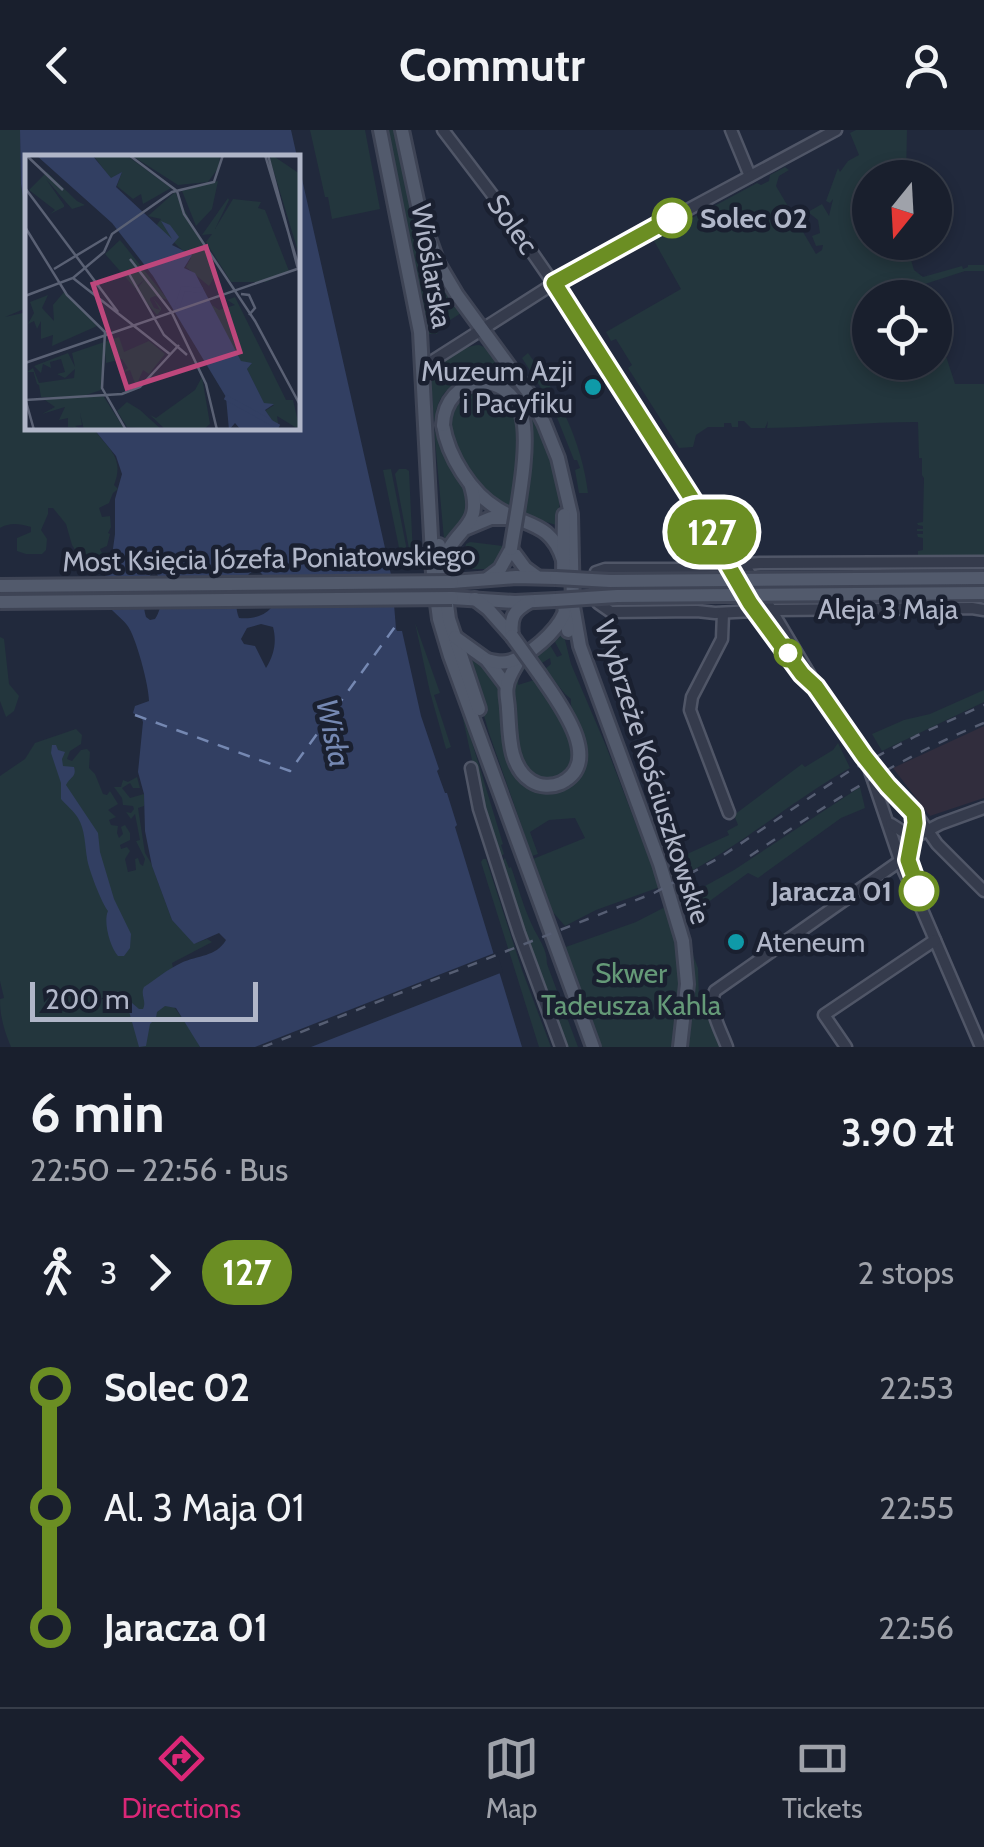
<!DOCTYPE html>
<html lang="en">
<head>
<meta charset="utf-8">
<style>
	:root { --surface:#191f2d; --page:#262c39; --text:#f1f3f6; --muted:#9fa2aa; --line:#373d49; --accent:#db2777 }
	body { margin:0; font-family:Cabin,sans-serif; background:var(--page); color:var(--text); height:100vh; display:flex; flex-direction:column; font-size:38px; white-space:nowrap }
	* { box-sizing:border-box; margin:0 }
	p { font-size:32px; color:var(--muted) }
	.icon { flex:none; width:55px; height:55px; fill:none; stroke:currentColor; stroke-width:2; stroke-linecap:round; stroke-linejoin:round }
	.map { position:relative; height:917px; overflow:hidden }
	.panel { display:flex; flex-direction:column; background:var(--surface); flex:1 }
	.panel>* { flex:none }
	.badge { padding:0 20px; border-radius:32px; font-size:35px; line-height:65px }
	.needle { width:65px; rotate:198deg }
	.buttons { position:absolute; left:852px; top:30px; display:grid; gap:20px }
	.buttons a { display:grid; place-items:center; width:100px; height:100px; border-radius:50%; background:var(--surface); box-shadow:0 5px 15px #0003,0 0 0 2px var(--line); font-size:50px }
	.scale { position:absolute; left:30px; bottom:25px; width:228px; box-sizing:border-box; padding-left:10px; border:5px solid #b0b6c8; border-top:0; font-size:28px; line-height:35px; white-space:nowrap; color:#b0b6c8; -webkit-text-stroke:8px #1a2030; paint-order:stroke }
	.map>.badge { position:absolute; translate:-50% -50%; box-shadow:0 0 0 5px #fff }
	.legs { display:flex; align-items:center; gap:15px; height:110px; padding:0 30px; font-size:32px }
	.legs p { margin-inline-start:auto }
	.headline { display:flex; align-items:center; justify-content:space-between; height:170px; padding:0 30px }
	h1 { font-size:55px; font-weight:800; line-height:75px }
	ul { padding:0 30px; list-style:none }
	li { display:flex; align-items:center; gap:35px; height:120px; font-size:38px }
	li i { display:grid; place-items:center; width:15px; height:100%; margin:0 12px; background:currentColor }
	li i::after { content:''; width:25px; height:25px; margin:-12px; border:8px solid; border-radius:50%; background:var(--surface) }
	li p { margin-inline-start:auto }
	li:first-child i { background:linear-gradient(#0000 50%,currentColor 0) }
	li:last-child i { background:linear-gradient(currentColor 50%,#0000 0) }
	header { display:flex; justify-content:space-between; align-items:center; height:130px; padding:0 30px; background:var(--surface); font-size:45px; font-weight:800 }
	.dock { display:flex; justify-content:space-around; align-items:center; height:140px; border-top:2px solid var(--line); background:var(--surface); font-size:28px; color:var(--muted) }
	.dock a { display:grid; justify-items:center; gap:5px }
	.dock .current { color:var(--accent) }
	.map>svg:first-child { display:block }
</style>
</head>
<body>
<header><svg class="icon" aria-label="back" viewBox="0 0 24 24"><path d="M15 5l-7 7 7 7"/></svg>Commutr<svg class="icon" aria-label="person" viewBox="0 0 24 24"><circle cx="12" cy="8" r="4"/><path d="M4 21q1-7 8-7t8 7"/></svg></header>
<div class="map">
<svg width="984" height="917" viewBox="0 0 984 917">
	<rect width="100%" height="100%" fill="#21293c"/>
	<path fill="#312d3d" d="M984 596V668L930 686 893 638Z"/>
	<g fill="#23363d">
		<path d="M0 0H20L21 54 28 94 27 180 24 179 5 187 27 182 28 298H93C108 319 125 327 114 355L118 359 113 363 109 373 99 378 102 387 110 386 111 397 108 403 110 404 107 416 100 419 102 423 107 422 109 424 101 441 87 439 72 415 66 394 53 378H48V384L41 400 47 409 46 420 42 424H26L17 421V408L31 402V397C19 394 11 392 0 398Z"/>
		<path d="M310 0H365L380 79 332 89 328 67H325Z"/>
		<path d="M387 0H396C409 69 421 125 461 183L441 196 437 204H427Z"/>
		<path d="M856 0H907L906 47 870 48V112L906 113 914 140 923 147 962 136 963 139 968 137V135H984V141H965L925 154 928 167 870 168V232H935V192L955 254H984V426H918V421L923 420V408L918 407 917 404H923V401H917V399H923V396L918 395 917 393 923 392 924 348 922 345V328H919L918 292C867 292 819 297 767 298L768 291 765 298H751L744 291H738V297H732L731 293H724V297H708L696 305 693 317 679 318 628 238 632 235 616 209 611 211 606 202 681 159 653 109 672 99 674 102 681 98 679 95 757 53 761 55 769 51 770 45 785 37 789 40 779 46 776 56 816 124 822 120 823 115 816 116 812 106 820 103 818 90 808 82 822 74 829 86 833 69 830 73 826 71 838 38 840 42 848 31 859 25 850 3Z"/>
		<path d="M479 215 489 219 515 258C490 240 454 241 439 272 436 279 435 288 434 294L431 248C437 232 462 216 479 215Z"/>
		<path d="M528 223C558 264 582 312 588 363H579L575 340 580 338 577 330H574L552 275 522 228Z"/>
		<path d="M478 262C537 263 514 344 509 381 503 377 494 373 489 367 484 362 479 353 475 347 456 320 430 276 478 262Z"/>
		<path d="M528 281C545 304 568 368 556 395L523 385C528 350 536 315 528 281Z"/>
		<path d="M434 299 444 324 471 366 468 388 444 409Z"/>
		<path d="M391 339 409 431 402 432 383 340Z"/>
		<path d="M399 339H406L409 341 413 425 410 424 395 344Z"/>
		<path d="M470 412 503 416 494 436 485 439H466L463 426 466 414Z"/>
		<path d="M415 493 440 563 434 565 451 617 446 619 430 562Z"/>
		<path d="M561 505 564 506 571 534 606 616 660 757 596 780 565 796 551 780 533 729 585 708 575 688 549 690 530 702 538 724 532 726 489 603 466 524C478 532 495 540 499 555 508 587 492 646 534 660 544 664 555 664 564 659 576 653 584 641 586 628 588 602 569 586 571 569L565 564 545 539 551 534 550 528 542 533 538 529C529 536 518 541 518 555L534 550C551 574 591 617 561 645 522 660 517 615 515 588 514 572 509 554 518 540 525 530 540 522 550 515L557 527 562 525 555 512Z"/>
		<path d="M0 507 4 509 9 554 19 566 14 581 6 587 0 571Z"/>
		<path d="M984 560V572L882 621 872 604 904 590 930 584Z"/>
		<path d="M458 566 503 714 501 715 504 724 498 728 481 671Z"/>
		<path d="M76 599 82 605 81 614 70 621 67 629 72 631 81 620 87 619 90 622 89 638 95 644 103 664 107 665 110 661 118 674 108 680 116 687 109 690 111 695 118 696 117 703 119 708 123 704 121 697 125 695 130 703V710L120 715 121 719 127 717 130 721 125 729 128 742 136 740 135 729 138 728 140 734 143 736 145 729 136 711 140 710 135 684 131 689 126 682 131 683 134 679 133 676 123 675 122 668 114 657H121L123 650 128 652 137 647 140 658H133L130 653 122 658 130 668 144 664V676L138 678 145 723 151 733 172 790 196 813 207 809 212 812 172 833 173 838 163 845 174 877 194 904 200 917H11C4 900 0 887 0 869L4 868 0 851V646L25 629 35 613Z"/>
		<path d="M838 613 850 638C791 671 740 717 680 747L676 729 729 705 727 701 738 695 734 685 802 634 805 637 833 620Z"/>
		<path d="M860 657 865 678 841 688 758 748 748 743 692 784 687 766 734 740Z"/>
		<path d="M505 728 509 738 511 737C518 756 523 776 532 795 538 809 547 817 547 834L578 917H565L500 733Z"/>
		<path d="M483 729H486L522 840 551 917H539L481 732Z"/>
		<path d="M667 776C683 832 681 858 673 915L683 917H600L563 818 636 792Z"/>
		<path d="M693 825 698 838 699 869 705 873 721 917H688L695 869Z"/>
	</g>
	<g fill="#323f62" fill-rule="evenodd">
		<path d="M20 0H291L392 449 396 499 397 501H402L421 586 439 639 437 641 445 663H447L457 695 455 697 522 917H200L176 878 165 876 157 882 156 888 150 894 146 916 139 917 127 874 132 873 139 879H143C147 871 140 865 144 857 156 849 168 839 181 833 198 825 216 827 226 810L219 803 194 814 172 790 152 736 145 701 144 664 138 642 143 592 142 589 133 583 135 576 149 571C149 556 136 506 127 495 120 486 111 481 105 472L103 452 112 426 115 404V369L122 344 116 326 93 298H298V28H28L27 94 21 54ZM256 439C268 446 272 463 272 477 263 487 252 489 239 488 232 472 240 447 256 439ZM152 443 157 444C164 457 163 477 155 489L150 490 146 487C142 474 142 454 152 443ZM261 494 273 497C277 512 274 525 266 538L255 516 244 514 241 509 247 498Z"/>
		<path d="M52 615H56L58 620 65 622 62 629 63 636 74 637C77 647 70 647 66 655L98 703 100 722 114 769 131 804 130 818 124 826H118C110 817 103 792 108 781 102 774 88 738 87 728 85 716 85 699 78 688 74 681 66 675 61 669V653L51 623Z"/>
	</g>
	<path fill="#21293c" d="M497 822 503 842 311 917H255Z"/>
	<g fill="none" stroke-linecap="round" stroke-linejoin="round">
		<path stroke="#7588b2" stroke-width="2.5" stroke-dasharray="12 10" stroke-linecap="butt" d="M135 585 290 641 397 494"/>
		<defs>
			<g id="minor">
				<path d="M443 0 491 63 567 173 708 393 728 435 750 473 803 543 816 557 882 650 919 688 937 714 984 761"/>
				<path d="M731 0 750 46"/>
				<path d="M423 237 572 142 836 0"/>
				<path d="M716 401 744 434 810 545"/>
				<path d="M984 432 760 433 679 439H605L596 442V446L598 473 611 482 697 481 715 483 776 480 972 478 984 480"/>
				<path d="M723 483 722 509 692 567 690 580 729 683"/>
				<path d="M471 638 479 679 519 803 561 917"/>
				<path d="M870 641 903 739 920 775 981 917"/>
				<path d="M891 694 913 708 940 694 984 678"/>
				<path d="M727 917C721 900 707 878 715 861L900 731 911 713"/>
				<path d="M846 917 824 885 935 810"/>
			</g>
			<g id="major">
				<path d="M380 0 420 202 433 444 439 489 450 526 593 917"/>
				<path d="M402 0 419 80 438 133 457 165 528 262 544 293 558 328 571 384 573 476 580 516 660 734 683 811 687 854 680 917"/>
				<path d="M443 295C448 326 471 363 498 379 527 397 551 392 563 430"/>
				<path d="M467 398 491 388H510"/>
				<path d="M439 415 449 489 479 579"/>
				<path d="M443 434C453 396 484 400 471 356"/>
				<path d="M563 442 564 385"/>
				<path d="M488 448 500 439 511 419 525 438 536 446"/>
				<path d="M452 452 516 447 556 448"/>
				<path d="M452 468 515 472 556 470"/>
				<path d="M475 469 488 479 512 506"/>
				<path d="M564 476 568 501"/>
				<path d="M512 506C510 488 513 481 529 472"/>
				<path d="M455 507 487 530 506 555"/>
				<path d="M520 528C516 536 508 547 507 556 505 563 508 572 508 579 510 603 508 636 531 651 540 657 552 657 561 653 606 631 556 569 540 545"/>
				<path d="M487 530C495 532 503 534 511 531 530 525 556 502 564 484"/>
			</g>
		</defs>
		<use href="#minor" stroke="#505667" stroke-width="15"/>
		<use href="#major" stroke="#3e4455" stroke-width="18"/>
		<use href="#minor" stroke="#353b4c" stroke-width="10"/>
		<use href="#major" stroke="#525a6c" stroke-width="12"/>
		<g stroke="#565e73" stroke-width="2.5" stroke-dasharray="10 10" stroke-linecap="butt">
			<path d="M750 726C826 675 900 627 984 593"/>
			<path d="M263 917 654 763 719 728 851 640 916 606 984 575"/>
		</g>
		<defs>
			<g id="major-bridge">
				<path d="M443 295C445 245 507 237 522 285 531 316 516 385 511 419"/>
				<path d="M556 448 610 451 984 448"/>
				<path d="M0 456 452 452"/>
				<path d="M556 470 617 466 984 463"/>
				<path d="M0 472 452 468"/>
				<path d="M512 506 540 545"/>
			</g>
		</defs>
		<use href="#major-bridge" stroke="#3e4455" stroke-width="18" stroke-linecap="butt"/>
		<use href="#major-bridge" stroke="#525a6c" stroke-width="12"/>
	</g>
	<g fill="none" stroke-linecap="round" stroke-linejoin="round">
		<defs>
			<path id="line-1" d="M672 88 554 153 708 394 728 435 750 473 802 544 816 557 864 626 888 656 914 683 915 693 908 730 919 761"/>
		</defs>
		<use href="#line-1" stroke="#fff" stroke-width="22"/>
		<use href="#line-1" stroke="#6b8e23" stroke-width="15"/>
	</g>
	<g fill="#fff" stroke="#6b8e23" stroke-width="5">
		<circle cx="672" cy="88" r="18"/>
		<circle cx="788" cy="523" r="12"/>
		<circle cx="919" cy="761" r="18"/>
	</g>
	<g fill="#0f9aa8" stroke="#1a2030" stroke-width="4">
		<circle cx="593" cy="257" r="10"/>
		<circle cx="736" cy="812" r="10"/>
	</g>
	<g text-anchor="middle" stroke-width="9" stroke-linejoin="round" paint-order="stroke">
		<g font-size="28" font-weight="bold" fill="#b0b6c8" stroke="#1a2030" text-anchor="start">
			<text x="700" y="98">Solec 02</text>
			<text x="892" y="771" text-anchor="end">Jaracza 01</text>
		</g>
		<g font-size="28" fill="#b0b6c8" stroke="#1a2030">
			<text transform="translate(513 94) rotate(55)" y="10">Solec</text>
			<text transform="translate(432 136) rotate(80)" y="10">Wioślarska</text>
			<text transform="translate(269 428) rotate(-1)" y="10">Most Księcia Józefa Poniatowskiego</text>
			<text x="888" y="489">Aleja 3 Maja</text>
			<text transform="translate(653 642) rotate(72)" y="10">Wybrzeże Kościuszkowskie</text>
		</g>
		<g font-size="28" fill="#b0b6c8" stroke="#1a2030" text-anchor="end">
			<text x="573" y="251">Muzeum Azji<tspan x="573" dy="32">i Pacyfiku</tspan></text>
			<text x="756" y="822" text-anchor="start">Ateneum</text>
		</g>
		<g font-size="28" fill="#659a78" stroke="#1a2030">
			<text x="631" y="853">Skwer<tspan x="631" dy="32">Tadeusza Kahla</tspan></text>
		</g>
		<g font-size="30" font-style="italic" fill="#7588b2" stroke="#1a2030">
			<text transform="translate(333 603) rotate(78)" y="10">Wisła</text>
		</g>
	</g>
	<g transform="translate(25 25)">
		<rect width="275" height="275" fill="#21293c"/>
		<path d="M68 0H101L146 33 118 49 116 39 108 44 92 31 97 17 86 24ZM106 0H195L194 12 183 27 153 30ZM247 0 275 19V103L245 4ZM22 17 52 46 60 50 47 54 21 24 39 50V52L25 59 30 55 4 35ZM193 26 187 54 171 71 157 36ZM150 37 192 117 184 131 161 112 166 103 131 71 136 64 123 61ZM203 43 204 45 190 74 208 44 236 47 233 53 240 55 264 116 241 127H206L181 87 187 79 177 80ZM95 85 143 145 130 141 125 143V145L129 153 135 155 128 143 136 153V155L132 160 111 135 120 124 110 133 80 99ZM39 137 72 171 27 191 28 180 16 184V166L12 174 9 166 3 169 9 158 5 147 23 140 17 153 29 166 28 150ZM210 142 261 245H268L275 275 252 261 254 275 240 256 249 250 239 249 222 214 226 209 217 208 189 164 187 150 194 155 210 150 202 145ZM94 182 99 197 124 186 140 199 124 219 118 215 111 231 105 215 96 218 103 213 97 204 81 208V199L76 235 55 242H16L14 230 12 229 9 219V217H2L8 213 14 228 49 223 50 214 40 223 32 219 40 217 36 204 25 207 26 213 18 209 16 218 9 211 43 198 50 212 47 198ZM177 222 185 269 178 275H141L125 260 131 263 170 235ZM77 239 100 275H59L55 258 57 270 50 271 58 275H44L49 272H43V263L34 265 40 252 17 259 30 252 20 245ZM102 247 115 255 137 275 102 272 92 256Z" fill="#23363d"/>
		<path d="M11 0H67L86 23 97 17 91 32 147 84 136 66 145 70 154 82 147 90 167 100 159 113 170 118 216 206 227 208 222 214 239 248 249 249 240 255 254 275H216L210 268 204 275 201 242 128 121 87 68Z" fill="#323f62"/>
		<path fill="none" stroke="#323f62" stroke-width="5" d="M152 152 158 134 178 135M200 242 254 272"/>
		<path fill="none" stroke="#5a6174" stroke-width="2.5" d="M1 0 38 35M104 0 152 36 159 59 230 166 275 250M240 0 275 116M243 0 273 114M0 33 93 157M0 72 42 140 80 177 77 233 101 275M105 104 147 158 181 229 192 275M29 114 82 82M103 117 139 180 162 200M48 123 146 200M216 139 224 140 230 153 224 160M0 141 48 123 79 97 87 79 147 37 189 27 198 0M0 208 275 113M0 243 9 275M0 245 97 239 115 232 154 190"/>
		<path fill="#bd477c" fill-opacity="0.15" stroke="#bd477c" stroke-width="5" d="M181 92 215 197 102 233 68 129Z"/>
		<rect width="275" height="275" fill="none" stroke="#b0b6c8" stroke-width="5"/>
	</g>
</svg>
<div class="buttons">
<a><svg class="needle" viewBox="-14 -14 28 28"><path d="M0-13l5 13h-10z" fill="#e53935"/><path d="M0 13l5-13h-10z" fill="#9fa2aa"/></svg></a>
<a><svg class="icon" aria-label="locate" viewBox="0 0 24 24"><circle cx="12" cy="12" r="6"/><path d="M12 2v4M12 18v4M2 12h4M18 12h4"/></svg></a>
</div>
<div class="scale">200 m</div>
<b class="badge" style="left:712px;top:402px;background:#6b8e23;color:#fff">127</b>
</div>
<section class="panel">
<div class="headline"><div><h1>6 min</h1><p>22:50 – 22:56 · Bus</p></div><b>3.90 zł</b></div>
<div class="legs"><svg class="icon" aria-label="walk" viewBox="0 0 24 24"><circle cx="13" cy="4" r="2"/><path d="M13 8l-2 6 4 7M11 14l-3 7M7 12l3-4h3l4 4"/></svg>3<svg class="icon" aria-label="forward" viewBox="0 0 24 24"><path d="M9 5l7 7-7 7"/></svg><b class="badge" style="background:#6b8e23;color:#fff">127</b><p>2 stops</p></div>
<ul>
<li><i style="color:#6b8e23"></i><b>Solec 02</b><p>22:53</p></li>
<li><i style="color:#6b8e23"></i><span>Al. 3 Maja 01</span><p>22:55</p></li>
<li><i style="color:#6b8e23"></i><b>Jaracza 01</b><p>22:56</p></li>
</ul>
</section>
<nav class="dock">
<a class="current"><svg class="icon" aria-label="directions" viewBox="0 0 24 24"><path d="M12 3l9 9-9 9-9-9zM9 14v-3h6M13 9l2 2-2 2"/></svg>Directions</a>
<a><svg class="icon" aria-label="map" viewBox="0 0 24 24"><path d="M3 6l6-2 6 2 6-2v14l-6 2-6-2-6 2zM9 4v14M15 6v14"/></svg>Map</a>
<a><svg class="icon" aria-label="tickets" viewBox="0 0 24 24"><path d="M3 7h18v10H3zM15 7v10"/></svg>Tickets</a>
</nav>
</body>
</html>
